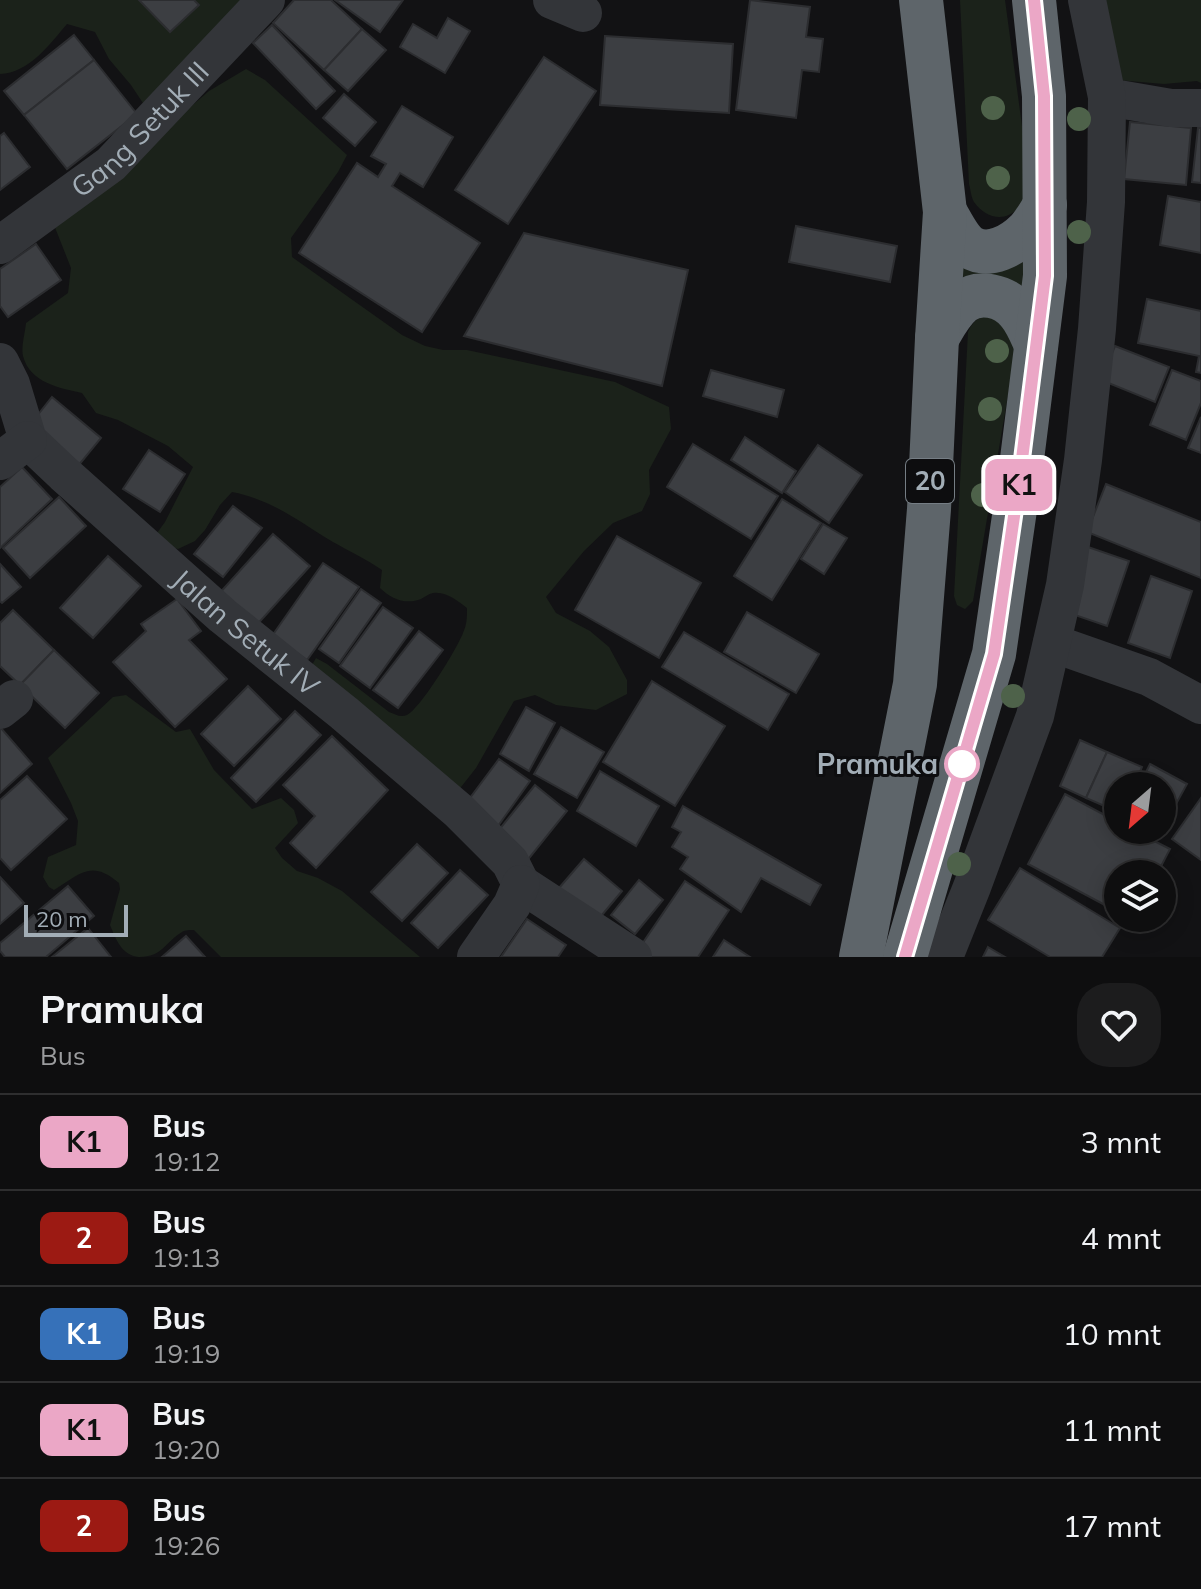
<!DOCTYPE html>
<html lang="id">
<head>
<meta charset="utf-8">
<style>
	:root { --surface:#0e0e0f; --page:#1c1c1d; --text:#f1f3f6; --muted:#9b9c9e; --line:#2e2e2f }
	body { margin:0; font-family:Mulish,sans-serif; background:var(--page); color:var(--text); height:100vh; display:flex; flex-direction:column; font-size:30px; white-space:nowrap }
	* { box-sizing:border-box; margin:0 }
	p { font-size:26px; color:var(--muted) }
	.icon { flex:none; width:44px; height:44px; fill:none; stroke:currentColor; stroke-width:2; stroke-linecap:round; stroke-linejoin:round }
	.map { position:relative; height:957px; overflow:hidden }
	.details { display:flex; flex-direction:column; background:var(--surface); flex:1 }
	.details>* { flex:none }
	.badge { padding:0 16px; border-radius:12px; font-size:28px; line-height:52px }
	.needle { width:52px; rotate:208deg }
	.fabs { position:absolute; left:1104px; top:772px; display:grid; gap:16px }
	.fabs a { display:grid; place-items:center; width:72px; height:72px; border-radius:50%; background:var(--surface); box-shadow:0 4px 20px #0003,0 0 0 2px var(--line); font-size:40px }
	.scale { position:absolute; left:24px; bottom:20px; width:104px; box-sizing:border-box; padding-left:8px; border:4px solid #a2adb6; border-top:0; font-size:22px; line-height:28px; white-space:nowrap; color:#a2adb6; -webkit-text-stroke:6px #0d0d0f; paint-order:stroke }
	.map>.badge { position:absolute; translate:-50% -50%; box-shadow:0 0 0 4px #fff }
	.round { display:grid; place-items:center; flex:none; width:84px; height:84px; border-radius:32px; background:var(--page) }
	.overview { display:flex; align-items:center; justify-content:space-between; height:136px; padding:0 40px }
	h1 { font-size:38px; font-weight:700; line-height:60px }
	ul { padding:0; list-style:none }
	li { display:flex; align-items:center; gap:24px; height:96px; padding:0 40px; border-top:2px solid var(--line) }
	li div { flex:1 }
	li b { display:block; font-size:30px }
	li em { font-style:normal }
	li .badge { min-width:88px; font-weight:700; text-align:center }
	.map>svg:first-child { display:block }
</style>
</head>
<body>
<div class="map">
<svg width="1201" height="957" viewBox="0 0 1201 957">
	<rect width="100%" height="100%" fill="#121214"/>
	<g fill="#1b221a">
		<path d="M0 0H256L143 103 131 85 109 59 95 32 67 24C50 44 29 73 0 74Z"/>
		<path d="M960 0H1005L1030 185C1026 193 1024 203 1018 208 1005 223 985 218 974 202 971 197 971 191 969 184Z"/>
		<path d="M1094 0H1201V83L1197 81 1164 84 1117 80Z"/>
		<path d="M246 69 265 80 347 155 338 172 291 238 292 257 402 335 425 346 443 350H467L615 382 669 407 671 429 649 470 650 494 642 511 613 523 584 551 546 597 556 613 590 631 609 647 627 680V694L596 710 556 705 535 695 514 701 476 768 454 796 309 670 316 658 327 664 389 712C395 714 400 718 407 715 420 709 457 649 463 633 467 624 467 618 467 608 458 601 446 591 433 593 428 594 425 597 421 599 406 605 391 599 380 588L382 570C366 559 349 551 333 542 298 521 273 500 232 492L220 505 205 530 195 541 178 549 166 545 157 533 165 522 193 467 168 446 118 420 96 413 82 393C60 388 30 383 23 356 21 347 25 333 26 323L68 293 71 268 54 225 209 91Z"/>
		<path d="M960 253H1030L1026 299 960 287Z"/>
		<path d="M993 315 1013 332 1014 360 973 601 965 609 957 605 954 596 968 332C974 319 979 317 993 315Z"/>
		<path d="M126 695 176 732 190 729 214 770 252 809 281 798 294 810 298 823 275 848 282 858 297 871 318 878 342 891 420 957H221L194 930C191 930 185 930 182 932 165 942 163 957 139 957 121 955 116 939 110 925L120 889 119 883C91 859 80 874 54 890L49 887 43 877 48 857 76 845 78 821 71 803 48 758 113 697Z"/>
	</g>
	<g fill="#3c3e42" stroke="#2c2d30" stroke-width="2">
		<path d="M139 0H194L199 5 170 32Z"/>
		<path d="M294 0H331L362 29 324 70 273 23Z"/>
		<path d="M335 0H403L380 32Z"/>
		<path d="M750 0 810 7 806 37 823 39 819 72 802 70 796 118 736 110Z"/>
		<path d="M448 18 470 31 445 73 400 47 413 24 437 38Z"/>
		<path d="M272 25 335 91 316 109 253 43Z"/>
		<path d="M362 29 386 50 348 91 324 70Z"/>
		<path d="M74 35 94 60 24 115 4 91Z"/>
		<path d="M605 36 733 44 729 113 600 105Z"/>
		<path d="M544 57 596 91 508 224 455 190Z"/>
		<path d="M94 60 137 114 67 169 24 115Z"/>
		<path d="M344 94 376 122 355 146 323 118Z"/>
		<path d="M402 106 453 137 423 187 400 173 392 186 480 243 422 332 299 253 357 163 378 177 386 164 371 156Z"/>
		<path d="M1130 122 1191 128 1186 185 1124 179Z"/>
		<path d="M1198 128H1201V183L1192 182Z"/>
		<path d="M4 133 30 167 0 190V136Z"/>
		<path d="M1168 196 1201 202V253L1160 245Z"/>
		<path d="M796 226 897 246 890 282 789 262Z"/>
		<path d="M524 233 688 270 662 386 464 336Z"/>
		<path d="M36 244 61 280 8 317 0 306V269Z"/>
		<path d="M1147 299 1201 311V373L1196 372 1199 356 1138 343Z"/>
		<path d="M1115 346 1169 367 1155 402 1101 380Z"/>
		<path d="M711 370 784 390 777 417 703 396Z"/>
		<path d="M1172 370 1201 381V403L1186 440 1150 425Z"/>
		<path d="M52 397 101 438 78 466 29 426Z"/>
		<path d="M1201 417V453L1188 448Z"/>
		<path d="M745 437 796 471 782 493 731 460Z"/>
		<path d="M693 444 778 496 751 539 667 487Z"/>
		<path d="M818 445 862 475 829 523 785 492Z"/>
		<path d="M149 450 185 474 160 512 123 489Z"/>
		<path d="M22 467 52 499 0 548V487Z"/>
		<path d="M1106 484 1201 522V578L1087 532Z"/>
		<path d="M59 497 86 526 30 578 3 548Z"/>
		<path d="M782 499 821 523 772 600 734 576Z"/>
		<path d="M233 506 262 528 223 577 194 554Z"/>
		<path d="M823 524 847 538 824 574 801 559Z"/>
		<path d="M273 534 310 566 253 629 217 596Z"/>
		<path d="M617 536 701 583 659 658 575 610Z"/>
		<path d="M1088 547 1129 561 1107 626 1066 612Z"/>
		<path d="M108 556 141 586 93 638 60 608Z"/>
		<path d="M323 563 359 587 307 660 272 636Z"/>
		<path d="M0 564 21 587 2 603 0 601Z"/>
		<path d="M1151 576 1192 591 1170 658 1128 643Z"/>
		<path d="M361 589 381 603 339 663 319 649Z"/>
		<path d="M177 599 201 631 189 640 227 679 175 727 113 662 146 631 141 624Z"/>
		<path d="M383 607 413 628 370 688 340 666Z"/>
		<path d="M13 610 54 650 20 685 0 666V623Z"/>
		<path d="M747 612 819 654 796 693 724 652Z"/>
		<path d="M419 631 443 650 398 708 373 690Z"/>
		<path d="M684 632 789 694 768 730 662 667Z"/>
		<path d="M54 650 99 693 65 728 20 685Z"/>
		<path d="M652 681 725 726 675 806 603 762Z"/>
		<path d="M248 686 281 719 234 766 201 734Z"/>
		<path d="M526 707 555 723 529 771 500 754Z"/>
		<path d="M295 711 321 735 256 802 231 778Z"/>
		<path d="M0 727 32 764 0 793Z"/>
		<path d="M561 727 604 752 577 798 534 774Z"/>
		<path d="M332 736 388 790 316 868 290 843 315 816 283 785Z"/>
		<path d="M1080 740 1107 752 1086 798 1060 786Z"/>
		<path d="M1107 752 1142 767 1134 786H1118V812L1086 798Z"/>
		<path d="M499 759 530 781 493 833 461 810Z"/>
		<path d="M1150 764 1187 784 1164 826 1162 825V786H1139Z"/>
		<path d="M600 771 659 806 636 846 577 811Z"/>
		<path d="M27 776 67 819 11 870 0 858V800Z"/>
		<path d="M535 785 567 811 522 867 490 841Z"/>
		<path d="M1065 794 1118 822V830H1133L1170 849 1157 874H1118V912L1028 864Z"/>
		<path d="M1201 798V860L1172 839Z"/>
		<path d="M683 806 821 885 810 905 761 878 741 912 680 869 688 857 672 847 681 832 672 827Z"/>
		<path d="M417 844 448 873 402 921 371 892Z"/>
		<path d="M584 859 622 891 597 921 559 888Z"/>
		<path d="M1020 868 1120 928 1102 957H1050L988 920Z"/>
		<path d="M460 870 488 895 438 948 411 923Z"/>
		<path d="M0 877 24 903 0 924Z"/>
		<path d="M639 880 663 900 635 934 611 915Z"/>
		<path d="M685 881 729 910 698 957H649L638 950Z"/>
		<path d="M68 886 94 916 46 957H5L0 951V943Z"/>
		<path d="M527 919 566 945 558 957H501Z"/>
		<path d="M88 928 111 957H52Z"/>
		<path d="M186 936 205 957H162Z"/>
		<path d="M724 940 750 957H713Z"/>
		<path d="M988 947 1005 957H983Z"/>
	</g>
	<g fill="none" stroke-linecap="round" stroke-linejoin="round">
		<g stroke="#333539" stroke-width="38">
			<path d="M552 0 583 13"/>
			<path d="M1107 97 1171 108H1201"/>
			<path id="s1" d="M0 245 111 164 266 0"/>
			<path id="s2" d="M0 362 11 384 28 440 64 474 223 616 344 713 459 811 510 862 521 884"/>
			<path d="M0 461 28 440"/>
			<path d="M1052 643 1149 677 1201 705"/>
			<path d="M0 710 14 699"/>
			<path d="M521 884 633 957"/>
			<path d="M476 957 512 905 521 884"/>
			<path d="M944 957 972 887 1035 716 1065 585 1083 460 1097 329 1106 202 1107 97 1087 0"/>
		</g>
		<g stroke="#5e656a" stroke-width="44">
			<path d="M945 212C952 223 959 240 970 247 989 259 1013 245 1027 231 1034 224 1039 214 1045 205"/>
			<path d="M937 338C944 326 951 312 962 303 979 289 1005 296 1018 312 1026 321 1031 334 1036 345"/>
			<path d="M861 957 915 684 929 509 937 338 945 212 921 0"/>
			<path d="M905 957 994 654 1020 475 1045 276 1044 96 1034 0"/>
		</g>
	</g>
	<g fill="#4e624a">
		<circle cx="993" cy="108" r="12"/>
		<circle cx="1079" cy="119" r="12"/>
		<circle cx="998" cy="178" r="12"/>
		<circle cx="1079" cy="232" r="12"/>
		<circle cx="997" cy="351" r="12"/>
		<circle cx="990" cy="409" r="12"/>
		<circle cx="983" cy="495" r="12"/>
		<circle cx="1013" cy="696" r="12"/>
		<circle cx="959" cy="864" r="12"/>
	</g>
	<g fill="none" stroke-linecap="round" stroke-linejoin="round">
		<defs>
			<path id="line" d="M905 957 994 654 1020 475 1045 276 1044 96 1034 0"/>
		</defs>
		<use href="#line" stroke="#fff" stroke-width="18"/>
		<use href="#line" stroke="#eba7c6" stroke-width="12"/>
	</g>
	<circle fill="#fff" stroke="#eba7c6" stroke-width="4" cx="962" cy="764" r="16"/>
	<g text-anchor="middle" stroke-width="6" stroke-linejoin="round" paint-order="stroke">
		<rect fill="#0d0d0f" stroke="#757d84" stroke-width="2" x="906" y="459" width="48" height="44" rx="6"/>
		<g font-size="26" font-weight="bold" fill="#a2adb6">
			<text x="930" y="490">20</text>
		</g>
		<g font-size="28" fill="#a2adb6" stroke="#0d0d0f">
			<text dy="10" stroke="none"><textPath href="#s1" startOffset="182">Gang Setuk III</textPath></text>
			<text dy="10" stroke="none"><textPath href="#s2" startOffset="374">Jalan Setuk IV</textPath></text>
		</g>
		<g font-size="28" font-weight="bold" fill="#a2adb6" stroke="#0d0d0f" text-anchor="end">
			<text x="938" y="774">Pramuka</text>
		</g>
	</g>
</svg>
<div class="fabs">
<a><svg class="needle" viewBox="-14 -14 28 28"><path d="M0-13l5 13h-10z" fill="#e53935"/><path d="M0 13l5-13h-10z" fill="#9b9c9e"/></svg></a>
<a><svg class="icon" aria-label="layers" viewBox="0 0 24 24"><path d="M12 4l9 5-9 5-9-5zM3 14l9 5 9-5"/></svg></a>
</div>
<div class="scale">20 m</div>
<b class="badge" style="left:1019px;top:485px;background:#eba7c6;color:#111">K1</b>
</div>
<section class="details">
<div class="overview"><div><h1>Pramuka</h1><p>Bus</p></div><a class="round"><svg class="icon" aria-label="heart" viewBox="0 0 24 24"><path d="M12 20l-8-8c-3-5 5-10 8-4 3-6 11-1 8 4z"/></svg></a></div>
<ul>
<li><span class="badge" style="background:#eba7c6;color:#111">K1</span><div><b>Bus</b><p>19:12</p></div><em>3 mnt</em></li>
<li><span class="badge" style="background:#9c1a13;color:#fff">2</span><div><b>Bus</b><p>19:13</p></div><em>4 mnt</em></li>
<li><span class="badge" style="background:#3671b9;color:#fff">K1</span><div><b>Bus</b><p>19:19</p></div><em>10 mnt</em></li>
<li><span class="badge" style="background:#eba7c6;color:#111">K1</span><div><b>Bus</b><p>19:20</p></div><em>11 mnt</em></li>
<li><span class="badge" style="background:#9c1a13;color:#fff">2</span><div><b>Bus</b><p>19:26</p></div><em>17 mnt</em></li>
</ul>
</section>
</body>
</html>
